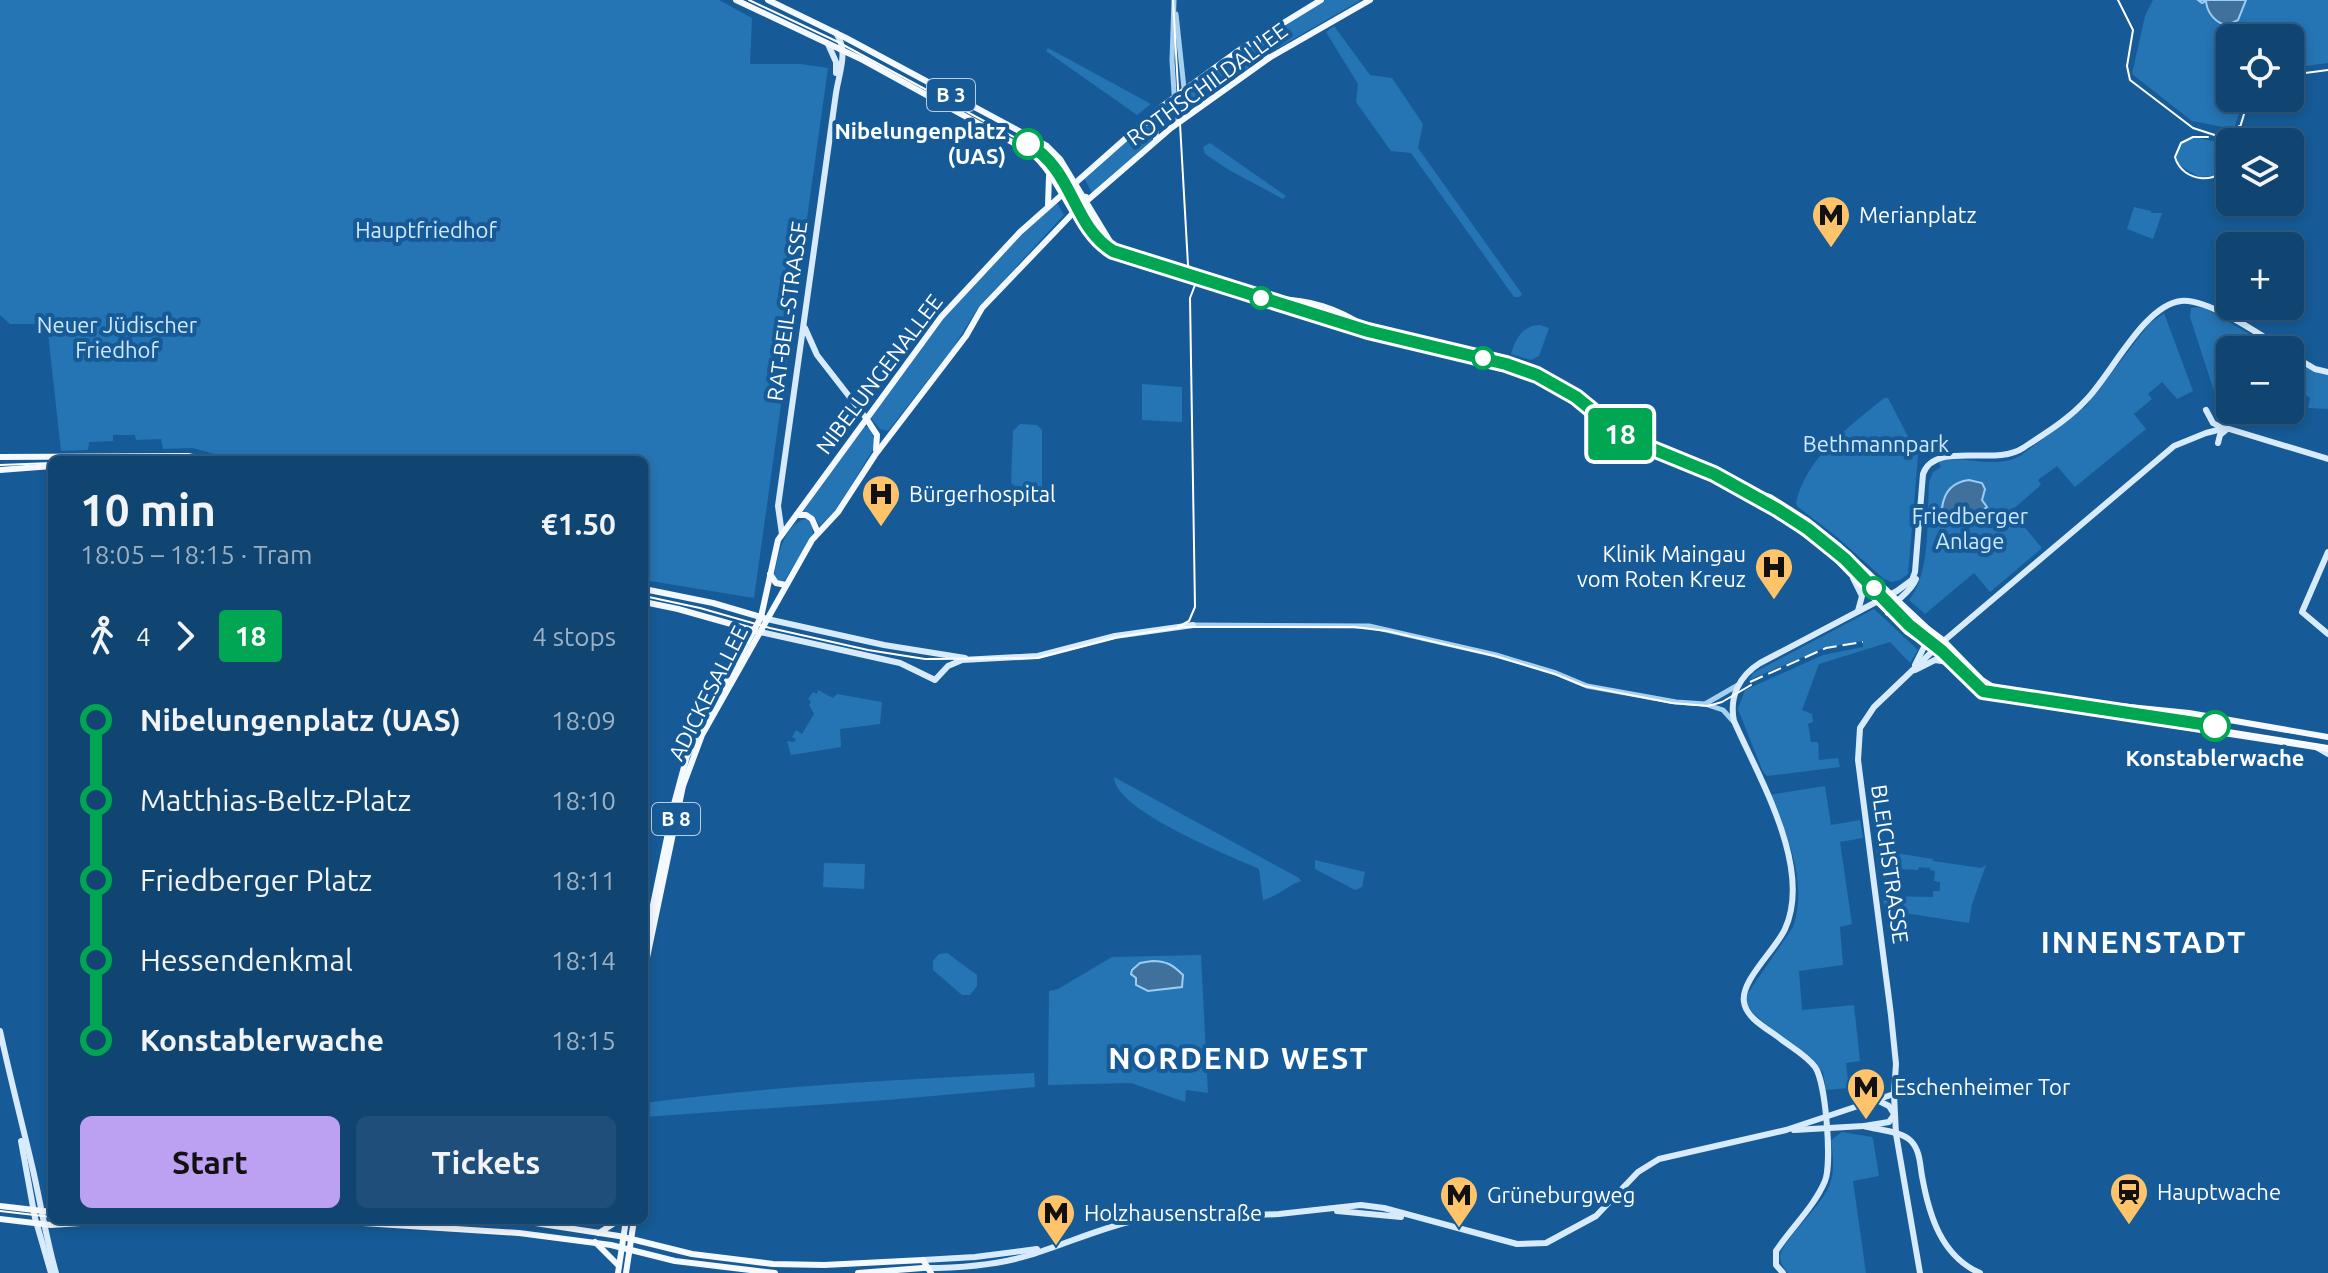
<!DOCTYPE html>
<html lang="en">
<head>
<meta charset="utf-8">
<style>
	:root { --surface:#104471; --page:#1e4e79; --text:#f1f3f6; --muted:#9cb0c3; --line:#305c84; --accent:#bca0f2 }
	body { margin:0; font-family:Ubuntu,sans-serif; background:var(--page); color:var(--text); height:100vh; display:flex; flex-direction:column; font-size:30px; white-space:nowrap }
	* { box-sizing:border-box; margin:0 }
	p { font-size:26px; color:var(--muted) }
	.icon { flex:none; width:44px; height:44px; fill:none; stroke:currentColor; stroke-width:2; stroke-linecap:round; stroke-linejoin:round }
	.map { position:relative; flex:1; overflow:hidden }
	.side { position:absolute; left:48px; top:456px; width:600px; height:768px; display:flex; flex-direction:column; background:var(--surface); border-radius:12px; box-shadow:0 4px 12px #0003,0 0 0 2px var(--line) }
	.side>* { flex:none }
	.badge { padding:0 16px; border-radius:6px; font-size:28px; line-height:52px }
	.fabs { position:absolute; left:2216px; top:24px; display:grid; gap:16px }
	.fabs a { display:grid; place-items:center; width:88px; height:88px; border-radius:12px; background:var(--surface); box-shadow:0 4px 12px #0003,0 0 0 2px var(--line); font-size:40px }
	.map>.badge { position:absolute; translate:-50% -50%; box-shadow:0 0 0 4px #fff }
	.legs { display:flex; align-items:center; gap:12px; height:88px; padding:0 32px; font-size:26px }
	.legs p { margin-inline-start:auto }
	.head { display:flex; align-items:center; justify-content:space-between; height:136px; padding:0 32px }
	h1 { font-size:44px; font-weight:600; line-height:60px }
	.primary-button { display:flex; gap:16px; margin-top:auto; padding:16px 32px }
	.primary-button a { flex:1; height:92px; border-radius:12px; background:var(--accent); color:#111; font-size:32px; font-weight:600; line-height:92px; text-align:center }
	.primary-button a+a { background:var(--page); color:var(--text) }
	ul { padding:0 32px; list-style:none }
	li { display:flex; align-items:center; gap:28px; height:80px; font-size:30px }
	li i { display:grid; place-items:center; width:12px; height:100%; margin:0 10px; background:currentColor }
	li i::after { content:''; width:20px; height:20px; margin:-10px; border:6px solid; border-radius:50%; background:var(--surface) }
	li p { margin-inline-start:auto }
	li:first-child i { background:linear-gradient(#0000 50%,currentColor 0) }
	li:last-child i { background:linear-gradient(currentColor 50%,#0000 0) }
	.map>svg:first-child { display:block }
</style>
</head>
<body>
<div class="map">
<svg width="2328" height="1273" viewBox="0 0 2328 1273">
	<rect width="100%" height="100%" fill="#165b97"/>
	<g fill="#2574b3">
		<path d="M0 0H719L752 18 750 64H800L828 68 754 598 644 580V460H235L193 448 163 449 161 439 136 440 135 435H113V441L89 442 88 450 61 451 47 324H10L0 315Z"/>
		<path d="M1326 0H1361L1269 53 1260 48 1263 38Z"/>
		<path d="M2153 0H2328V63L2290 68V38H2230V98H2244L2234 129 2192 121 2132 74 2145 16Z"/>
		<path d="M1334 26 1370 75 1392 78 1423 124 1418 148 1522 294 1519 297H1514L1411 153 1391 151 1356 102 1358 84 1326 32Z"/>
		<path d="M1254 44 1255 52 1261 59 1189 109 1188 92Z"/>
		<path d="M1048 48 1151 104 1137 115 1046 51Z"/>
		<path d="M1144 126 1152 129V140L1092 193 1084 178Z"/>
		<path d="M2195 137 2224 144 2230 156 2227 166 2220 175 2199 177 2179 165C2173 150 2181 141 2195 137Z"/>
		<path d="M1210 143 1286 196 1283 199 1229 170 1205 154 1203 147Z"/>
		<path d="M1057 203 1064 215 978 308 953 348 888 431 880 429 869 416 937 325 1017 237Z"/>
		<path d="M2134 207 2151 211V213H2162L2153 239 2127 229Z"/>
		<path d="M2203 307 2277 350H2230V396L2214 391 2190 317 2191 308Z"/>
		<path d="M2164 313 2193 391 2177 399 2162 382 2148 394 2152 399 2134 414 2146 429 2075 487 2057 466 2038 480 2041 485 2011 511 2042 548 1990 592 1974 573 1925 614 1909 600C1931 573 1927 517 1929 482L1933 472 1941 467 1938 461C1964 454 1994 470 2020 456L2085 407 2149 324Z"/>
		<path d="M1540 325 1549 328 1539 356 1531 360 1511 354C1515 339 1523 325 1540 325Z"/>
		<path d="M2290 358 2318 373 2328 375V409L2308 408 2310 398 2290 386Z"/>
		<path d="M1142 384 1182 387V422L1142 420Z"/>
		<path d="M1884 398H1888L1918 456 1908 574 1900 580 1892 582 1884 579 1837 537 1798 507 1796 503C1806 457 1849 427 1884 398Z"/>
		<path d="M1020 424 1037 425 1042 430V487L1038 493 1023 492 1011 483 1013 431Z"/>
		<path d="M863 426 870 428 876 445 837 508 820 526 815 517 802 513Z"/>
		<path d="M805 519 811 521 813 534 785 580 778 582 774 577C777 558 784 524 805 519Z"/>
		<path d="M1874 609 1918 650 1910 663 1890 642 1819 664 1802 710 1812 714 1813 722 1808 724 1811 742H1818L1819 760 1838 758 1840 767 1767 776 1763 772 1738 709 1745 690 1823 655 1863 647V641L1824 648 1749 680 1753 673Z"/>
		<path d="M818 690 833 698 837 694 882 702 880 724 840 729 841 747 791 755 787 741 794 742 796 739 792 737 796 730 802 734 814 714 809 705 811 702 808 699 813 692 817 694Z"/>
		<path d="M1114 777 1299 878 1301 881C1286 886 1279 896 1263 900L1259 869C1229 855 1115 811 1114 777Z"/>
		<path d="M1825 786 1831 825 1860 820 1863 838 1840 842 1852 924 1840 927 1843 965 1799 971 1802 1010 1854 1005 1860 1061 1846 1063 1849 1088 1826 1090 1823 1072 1749 1010 1746 1002 1748 993 1793 927C1808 881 1788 836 1769 795Z"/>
		<path d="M1876 850 1933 859V861L1981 868 1986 865 1972 904 1969 923 1885 910 1883 896 1933 897V891H1940V882L1934 881 1935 871 1930 870V868L1919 867 1918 870 1881 868 1878 865Z"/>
		<path d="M1315 860 1365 872 1362 887 1355 890 1315 869Z"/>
		<path d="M824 863 865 864 864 889 823 887Z"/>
		<path d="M947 953 977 975V986L970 995H962L933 970V961L939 954Z"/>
		<path d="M1201 955 1208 1093 1186 1090 1185 1102 1131 1083 1048 1085 1049 991 1058 989 1112 957Z"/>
		<path d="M1034 1073 1035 1087 887 1100 644 1117V1103C774 1086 904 1079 1034 1073Z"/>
		<path d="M1842 1132 1872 1137 1873 1139 1879 1176 1853 1181 1866 1273H1788C1784 1268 1780 1263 1780 1256 1782 1240 1823 1205 1830 1184 1835 1170 1833 1155 1831 1140Z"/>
	</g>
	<g fill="#40719c" stroke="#9bcdf4" stroke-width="2">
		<path d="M2198 0H2246L2238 20 2228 25C2216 24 2207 13 2206 1L2202 3Z"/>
		<path d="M1969 480 1982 483 1985 489 1982 500 1987 507 1965 523 1960 516 1945 515 1942 508C1944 492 1952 482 1969 480Z"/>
		<path d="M1152 961C1167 961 1173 965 1183 975L1182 987 1148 991 1136 985V978L1131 974 1132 970 1140 963Z"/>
	</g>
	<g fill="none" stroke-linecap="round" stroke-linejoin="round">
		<g stroke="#a8d1f1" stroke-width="5">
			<path d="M1174 0 1172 60 1176 124"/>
			<path d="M1176 14 1187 116"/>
			<path d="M1193 625 1369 626 1496 655 1556 673 1587 686 1676 702 1705 704 1723 710 1733 721"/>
			<path d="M1705 704 1738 685"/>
		</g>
		<g stroke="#d7ebfc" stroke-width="6">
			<path d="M828 44 836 62V73"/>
			<path d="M805 328 817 355 866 418"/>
			<path d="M2290 354 2315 369 2328 372"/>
			<path d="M2206 410 2213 423 2222 428"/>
			<path d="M2218 443 2220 435 2226 430"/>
			<path d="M782 534 778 506 836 93C839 73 849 51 836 33"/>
			<path d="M2328 552 2302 612 2328 634"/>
			<path d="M1853 578 1862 596 1858 611"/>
			<path d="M1888 613C1895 599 1911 593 1916 579"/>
			<path d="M767 619 884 645 965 658"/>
			<path d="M760 632 900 663 935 680 948 666 962 660 1038 656 1115 636 1193 625"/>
			<path d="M1915 665 1925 645 1928 629"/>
			<path d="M1915 670 1935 660 1948 662"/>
			<path d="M2316 747 2328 754"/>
			<path d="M0 1031C10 1077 22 1123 33 1170 41 1205 46 1238 56 1273"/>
			<path d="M1877 1100 1889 1106 1894 1114"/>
			<path d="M1864 1126C1878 1130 1901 1131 1911 1141 1920 1150 1920 1165 1922 1176 1929 1215 1941 1256 1980 1273"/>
			<path d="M1794 1130 1864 1126 1889 1122 1894 1115"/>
			<path d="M21 1141 35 1218 51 1273"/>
			<path d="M1337 1211 1401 1217"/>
			<path d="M923 1260 975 1257 1037 1249"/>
			<path d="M925 1268C960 1268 997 1265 1030 1255 1066 1244 1100 1228 1137 1220L1279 1214 1361 1205 1384 1208 1517 1244 1546 1243 1596 1216 1638 1172 1659 1159 1786 1130 1894 1094"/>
			<path d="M1783 1273 1776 1265V1251C1791 1228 1814 1207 1825 1181 1832 1164 1826 1082 1815 1067 1807 1056 1793 1048 1782 1040 1770 1030 1746 1019 1744 1002 1740 981 1776 949 1785 929 1813 868 1759 778 1734 721 1729 697 1739 676 1760 663L1897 591 1912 580 1915 572 1923 474C1935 440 1995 467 2023 448 2044 434 2069 419 2086 400 2111 375 2144 305 2181 301 2207 298 2261 335 2284 350"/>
			<path d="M1920 1273 1896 1134 1894 1094 1896 1064 1891 1015 1858 760 1860 728 1874 707 1939 645 2174 446 2206 433 2226 428 2328 459"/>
		</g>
		<g stroke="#f3f9ff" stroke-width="6">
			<path d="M736 0 863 60 1030 152C1059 174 1076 233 1104 250 1110 254 1115 254 1122 254L1355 326 1506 362 1538 374 1577 396 1622 434 1743 488 1770 497 1808 521 1838 545 1928 629 1944 641 1982 680 1993 687 2100 704 2189 713 2328 737"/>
			<path d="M768 0 846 38 1047 146 1060 159 1111 243 1122 254"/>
			<path d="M1258 39V51L1269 58"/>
			<path d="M1143 123H1150L1155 128 1156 138"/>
			<path d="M1062 194 1086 197"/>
			<path d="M1048 205 1049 176"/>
			<path d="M1277 299C1310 300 1336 308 1364 326"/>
			<path d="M866 418 877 435 876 450"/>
			<path d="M1609 428 1620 438 1629 440"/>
			<path d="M0 457 188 456 207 460"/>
			<path d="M0 470 52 466"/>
			<path d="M1746 490 1831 554 1907 632 1939 653 1983 696 2328 749"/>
			<path d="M797 515H806L812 519 818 533"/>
			<path d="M770 574 776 583 786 585"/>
			<path d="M644 589 713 603 764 618"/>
			<path d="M644 602 678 609 756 631"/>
			<path d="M644 948 674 804 687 756 761 617 778 540 941 317 1020 232 1160 108 1238 51 1321 0"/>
			<path d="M644 972 683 786 702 735 812 540 838 512 875 455 966 336 982 308 1074 212 1171 128 1269 58 1370 0"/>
			<path d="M0 1206 52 1212"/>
			<path d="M0 1219 51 1225 125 1220"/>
			<path d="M316 1220 519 1233 611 1245 675 1261 775 1273"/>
			<path d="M516 1220 619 1236 692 1254 773 1264 824 1265 923 1260"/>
			<path d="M599 1233 619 1220"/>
			<path d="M595 1242 618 1265"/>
			<path d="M923 1260 931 1273"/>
			<path d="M618 1273 626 1220"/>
			<path d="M626 1273 634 1220"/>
			<path d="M858 1273 923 1268"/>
		</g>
		<g stroke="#fff" stroke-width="2">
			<path d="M749 0 836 41 1036 149C1073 176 1076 228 1113 251L1368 331 1506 364 1537 375 1576 397 1621 435 1714 474 1777 509 1808 529 1845 559 1909 625 1942 651 1983 691 2328 746"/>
			<path d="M1173 0 1188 265 1192 274 1201 279"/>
			<path d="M2118 0 2133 30 2127 66 2130 80 2193 128 2227 139 2235 135 2239 126"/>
			<path d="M2290 75 2328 70"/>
			<path d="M2208 137H2193L2181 143 2175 157C2182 183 2222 187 2230 159"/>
			<path d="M2237 137 2249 98"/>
			<path d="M64 460H196"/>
			<path d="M0 465 52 463"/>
			<path d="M644 596 700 608 770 628 868 650 925 659 1037 658 1118 637 1183 627H1354L1387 631 1495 656 1555 674 1584 686 1672 703 1708 706 1722 702 1751 685"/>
			<path d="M1178 627 1189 621 1195 607 1190 298 1195 285 1211 282"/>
			<path d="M0 1211 52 1217"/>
		</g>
		<path stroke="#fff" stroke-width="2" stroke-dasharray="14 6" stroke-linecap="butt" d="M1750 682 1826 648 1863 642"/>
	</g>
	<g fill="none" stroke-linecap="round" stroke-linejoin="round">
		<defs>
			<path id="line-1" d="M1028 144C1074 170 1072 226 1113 251L1368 331 1506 364 1537 375 1576 397 1626 438 1714 474 1777 509 1808 529 1845 559 1909 625 1942 651 1983 691 2215 726"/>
		</defs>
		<use href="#line-1" stroke="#fff" stroke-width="18"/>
		<use href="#line-1" stroke="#00a651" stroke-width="12"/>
	</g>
	<defs>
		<symbol id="metro-pin" viewBox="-11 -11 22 30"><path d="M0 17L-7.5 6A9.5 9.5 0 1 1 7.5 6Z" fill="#ffc469" stroke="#165b97"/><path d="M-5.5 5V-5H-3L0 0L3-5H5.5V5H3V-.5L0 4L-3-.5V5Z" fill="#111"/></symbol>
		<symbol id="hospital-pin" viewBox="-11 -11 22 30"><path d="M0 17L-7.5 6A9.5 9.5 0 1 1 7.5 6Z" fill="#ffc469" stroke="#165b97"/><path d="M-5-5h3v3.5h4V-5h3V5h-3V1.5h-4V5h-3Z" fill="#111"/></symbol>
		<symbol id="station-pin" viewBox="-11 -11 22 30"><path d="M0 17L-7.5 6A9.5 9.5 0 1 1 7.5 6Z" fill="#ffc469" stroke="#165b97"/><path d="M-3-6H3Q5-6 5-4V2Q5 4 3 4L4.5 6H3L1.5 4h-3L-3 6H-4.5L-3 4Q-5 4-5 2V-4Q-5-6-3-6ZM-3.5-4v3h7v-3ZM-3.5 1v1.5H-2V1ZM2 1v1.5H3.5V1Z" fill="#111"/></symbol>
	</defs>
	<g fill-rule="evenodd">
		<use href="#metro-pin" x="1809" y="193" width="44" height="60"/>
		<use href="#hospital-pin" x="859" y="472" width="44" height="60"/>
		<use href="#hospital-pin" x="1752" y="545" width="44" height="60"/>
		<use href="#metro-pin" x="1844" y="1065" width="44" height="60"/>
		<use href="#station-pin" x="2107" y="1170" width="44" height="60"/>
		<use href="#metro-pin" x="1437" y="1173" width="44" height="60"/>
		<use href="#metro-pin" x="1034" y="1191" width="44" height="60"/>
	</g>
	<g fill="#fff" stroke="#00a651" stroke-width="4">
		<circle cx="1028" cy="144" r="14"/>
		<circle cx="1261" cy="298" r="10"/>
		<circle cx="1483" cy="358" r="10"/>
		<circle cx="1874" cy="588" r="10"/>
		<circle cx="2215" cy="726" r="14"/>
	</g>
	<g text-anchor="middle" stroke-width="8" stroke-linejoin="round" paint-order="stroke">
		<g fill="#165b97" stroke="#b9cee0" stroke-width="2">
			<rect x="927" y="79" width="48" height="32" rx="6"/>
			<rect x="652" y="803" width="48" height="32" rx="6"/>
		</g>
		<g font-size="20" font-weight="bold" fill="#fff">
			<text x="951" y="102">B 3</text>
			<text x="676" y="826">B 8</text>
		</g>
		<g font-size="22" fill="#fff" stroke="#165b97">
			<text transform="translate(1207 84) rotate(-36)" y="8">ROTHSCHILDALLEE</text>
			<text transform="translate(787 311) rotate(-82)" y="8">RAT-BEIL-STRASSE</text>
			<text transform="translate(879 374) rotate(-53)" y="8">NIBELUNGENALLEE</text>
			<text transform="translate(708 693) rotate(-63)" y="8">ADICKESALLEE</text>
			<text transform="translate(1890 864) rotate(82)" y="8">BLEICHSTRASSE</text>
		</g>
		<g font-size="22" font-weight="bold" fill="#fff" stroke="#165b97" text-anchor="end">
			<text x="1006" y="139">Nibelungenplatz<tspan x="1006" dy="25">(UAS)</tspan></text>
			<text x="2215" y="766" text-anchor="middle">Konstablerwache</text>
		</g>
		<g font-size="22" fill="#fff" stroke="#165b97" text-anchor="start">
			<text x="1859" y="223">Merianplatz</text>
			<text x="909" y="502">Bürgerhospital</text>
			<text x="1746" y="562" text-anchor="end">Klinik Maingau<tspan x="1746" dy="25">vom Roten Kreuz</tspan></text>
			<text x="1894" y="1095">Eschenheimer Tor</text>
			<text x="2157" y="1200">Hauptwache</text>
			<text x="1487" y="1203">Grüneburgweg</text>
			<text x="1084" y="1221">Holzhausenstraße</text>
		</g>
		<g font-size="22" fill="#d0e8fc" stroke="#165b97">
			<text x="426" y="238">Hauptfriedhof</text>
			<text x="117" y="333">Neuer Jüdischer<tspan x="117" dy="25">Friedhof</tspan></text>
			<text x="1876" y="452">Bethmannpark</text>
			<text x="1970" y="524">Friedberger<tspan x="1970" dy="25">Anlage</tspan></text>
		</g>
		<g font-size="30" font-weight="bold" letter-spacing="2" fill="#fff" stroke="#165b97">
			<text x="2144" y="953">INNENSTADT</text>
			<text x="1239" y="1069">NORDEND WEST</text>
		</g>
	</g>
</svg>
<div class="fabs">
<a><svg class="icon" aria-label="locate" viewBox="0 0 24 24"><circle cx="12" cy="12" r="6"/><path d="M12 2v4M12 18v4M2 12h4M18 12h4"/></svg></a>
<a><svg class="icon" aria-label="layers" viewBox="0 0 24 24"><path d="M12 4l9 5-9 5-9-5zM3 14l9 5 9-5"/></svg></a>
<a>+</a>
<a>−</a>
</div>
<b class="badge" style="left:1620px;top:434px;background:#00a651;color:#fff">18</b>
<section class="side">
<div class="head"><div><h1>10 min</h1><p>18:05 – 18:15 · Tram</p></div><b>€1.50</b></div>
<div class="legs"><svg class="icon" aria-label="walk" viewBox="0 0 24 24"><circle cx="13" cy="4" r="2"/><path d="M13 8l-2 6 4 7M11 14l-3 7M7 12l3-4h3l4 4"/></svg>4<svg class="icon" aria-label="forward" viewBox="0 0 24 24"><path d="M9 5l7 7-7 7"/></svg><b class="badge" style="background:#00a651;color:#fff">18</b><p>4 stops</p></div>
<ul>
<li><i style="color:#00a651"></i><b>Nibelungenplatz (UAS)</b><p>18:09</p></li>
<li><i style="color:#00a651"></i><span>Matthias-Beltz-Platz</span><p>18:10</p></li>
<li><i style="color:#00a651"></i><span>Friedberger Platz</span><p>18:11</p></li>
<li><i style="color:#00a651"></i><span>Hessendenkmal</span><p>18:14</p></li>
<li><i style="color:#00a651"></i><b>Konstablerwache</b><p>18:15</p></li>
</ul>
<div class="primary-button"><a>Start</a><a>Tickets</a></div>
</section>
</div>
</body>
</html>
